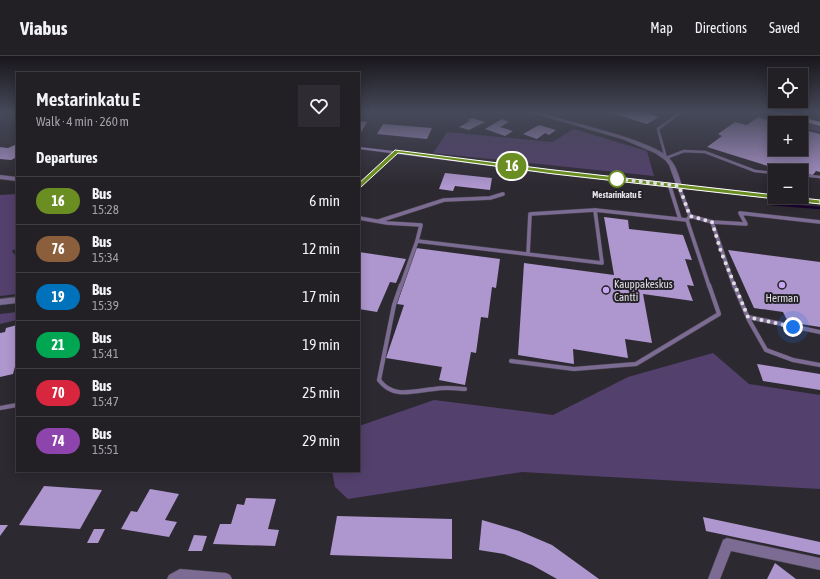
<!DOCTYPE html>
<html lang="en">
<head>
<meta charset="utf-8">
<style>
	:root { --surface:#221f25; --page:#2e2c32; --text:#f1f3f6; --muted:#a2a2a7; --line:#3f3d42 }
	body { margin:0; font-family:"Asap Condensed",sans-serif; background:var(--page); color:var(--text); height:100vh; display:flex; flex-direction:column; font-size:15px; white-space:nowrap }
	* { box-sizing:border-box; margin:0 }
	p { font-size:13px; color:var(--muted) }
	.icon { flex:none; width:22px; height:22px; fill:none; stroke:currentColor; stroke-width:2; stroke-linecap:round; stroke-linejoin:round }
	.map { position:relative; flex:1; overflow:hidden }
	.details { position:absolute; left:16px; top:16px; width:344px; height:400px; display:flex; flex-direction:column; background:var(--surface); border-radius:0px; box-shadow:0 2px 10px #0003,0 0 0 1px var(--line) }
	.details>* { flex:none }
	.badge { padding:0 8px; border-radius:13px; font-size:14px; line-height:26px }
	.fabs { position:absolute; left:768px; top:12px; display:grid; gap:8px }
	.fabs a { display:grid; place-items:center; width:40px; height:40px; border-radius:0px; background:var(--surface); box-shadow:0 2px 10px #0003,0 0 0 1px var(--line); font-size:20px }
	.you { position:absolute; width:20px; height:20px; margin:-10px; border:3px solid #fff; border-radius:50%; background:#1a73e8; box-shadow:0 0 0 6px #1a73e833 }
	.map>.badge { position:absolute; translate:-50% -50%; box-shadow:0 0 0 2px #fff }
	h2 { padding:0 20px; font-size:15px; line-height:36px }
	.round { display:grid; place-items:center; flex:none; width:42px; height:42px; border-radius:0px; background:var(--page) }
	.head { display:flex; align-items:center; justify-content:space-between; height:68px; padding:0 20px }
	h1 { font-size:19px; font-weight:600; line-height:30px }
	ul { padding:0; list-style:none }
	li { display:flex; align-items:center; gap:12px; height:48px; padding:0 20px; border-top:1px solid var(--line) }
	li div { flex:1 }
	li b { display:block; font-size:15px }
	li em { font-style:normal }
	li .badge { min-width:44px; font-weight:700; text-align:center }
	header { display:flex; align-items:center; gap:24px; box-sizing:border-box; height:56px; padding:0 20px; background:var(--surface); border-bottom:1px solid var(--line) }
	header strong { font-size:19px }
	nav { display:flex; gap:22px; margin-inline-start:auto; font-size:14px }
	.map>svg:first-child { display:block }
</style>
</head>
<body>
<header>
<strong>Viabus</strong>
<nav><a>Map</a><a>Directions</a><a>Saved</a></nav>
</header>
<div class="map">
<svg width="820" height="523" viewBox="0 0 820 523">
	<rect width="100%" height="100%" fill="#2d2931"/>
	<g fill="#54406d">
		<path d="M743 56H762L820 71V76L801 71V67H784Z"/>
		<path d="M574 73 647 95 654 120 433 97 447 76 552 86Z"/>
		<path d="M17 138V192L12 195 17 202V238L0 240V139Z"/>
		<path d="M17 256V264L0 268V258Z"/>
		<path d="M713 297 749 328 820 339V433L522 416 348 443 335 431 332 415H359V370L434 344 553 359 628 321Z"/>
	</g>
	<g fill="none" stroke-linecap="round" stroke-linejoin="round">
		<path stroke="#1a032f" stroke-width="2.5" d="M770 148 820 152"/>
	</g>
	<g fill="#ae96ce">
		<path d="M643 56 659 61 647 68 611 57Z"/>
		<path d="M758 61 775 66V93H801V73L820 78V116L816 115 812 120 801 119V115H784L707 91 722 80 718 78 735 66 747 69Z"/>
		<path d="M472 62 485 66 469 74 459 71 470 65 467 64Z"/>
		<path d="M502 63 509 66 500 71 513 75 505 80 485 73Z"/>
		<path d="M359 65 367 66 361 76H359Z"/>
		<path d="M383 68 432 72 427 83 377 78Z"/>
		<path d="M539 69 556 74 549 79 545 77 537 83 523 78Z"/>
		<path d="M17 88V101L11 104 0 103V91L8 92Z"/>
		<path d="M445 117 492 122 490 134 455 130 453 135 439 133Z"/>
		<path d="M604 161 628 164 629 173 683 179 692 204 685 203 694 230 687 229 693 245 643 238 652 287 625 283 628 302 573 293 574 308 518 299 524 207 614 219Z"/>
		<path d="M416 192 500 203 496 232 492 231 488 262 481 261 476 297 471 296 465 329 439 324 442 311 386 302 404 249 397 248Z"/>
		<path d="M728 194 820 206V271L788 266 783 256 754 252Z"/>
		<path d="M359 196 406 203 396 227 390 226 377 256 359 253Z"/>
		<path d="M17 269V303L13 318 0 321V277L5 276 6 272Z"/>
		<path d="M757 308 820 318V334L763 325Z"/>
		<path d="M44 430 102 434 80 473 19 469Z"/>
		<path d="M150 433 179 438 165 464 177 466 169 481 121 473 131 455 137 456Z"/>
		<path d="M246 442 276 443 268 473 279 474 275 490 213 488 220 468H231L237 448 244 449Z"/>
		<path d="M337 460 452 463V503L330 499Z"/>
		<path d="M703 461 820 486V499L706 475Z"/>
		<path d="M482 464 519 475 552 489 599 523H557L532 509 504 498 479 494Z"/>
		<path d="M0 469H8L0 480Z"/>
		<path d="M94 473H105L98 487H87Z"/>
		<path d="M194 479 207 480 202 495H188Z"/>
		<path d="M775 507 796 523H767Z"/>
	</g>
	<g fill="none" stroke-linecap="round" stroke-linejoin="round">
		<defs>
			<g id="service-far2">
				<path d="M681 56 658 73 666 102 684 95 705 96 755 115 775 117"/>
				<path d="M801 119 820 121"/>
				<path d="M669 129 670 132"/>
				<path d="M679 130 680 132"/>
			</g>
			<g id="service-far1">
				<path d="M670 131 680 163"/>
				<path d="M690 160 712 166 746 168 740 157 820 166"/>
				<path d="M359 162 387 167 421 169 417 185 602 207 595 154 687 164 690 160 679 131"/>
				<path d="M687 164 709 230"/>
				<path d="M379 165 444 144 490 142 503 138"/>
				<path d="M712 166 734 230"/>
				<path d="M528 198 530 158 595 154"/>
				<path d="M401 230 417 185"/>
			</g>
			<g id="service">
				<path d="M401 229 394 249 379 324C393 343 413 335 434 333 444 331 454 332 465 333"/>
				<path d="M734 229 749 264 766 294 793 304 820 309"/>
				<path d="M748 261 820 276"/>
				<path d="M511 305 574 313 636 308 719 258 709 229"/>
				<path d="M0 352 17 349"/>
			</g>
			<g id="minor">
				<path d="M529 56H537C570 66 603 73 634 84 646 89 660 93 669 102 677 110 679 121 682 130L677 131 669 109 665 104 655 97 622 83Z"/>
				<path d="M0 119 17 121V125L0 123Z"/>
				<path d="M727 482 820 502V514L731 495 720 523H708L723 484Z"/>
				<path d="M180 513 226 517 230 519 232 523H167L169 519Z"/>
			</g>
			<g id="tertiary">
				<path d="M395 94 400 95 359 132V127Z"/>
				<path d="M17 241V247L0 249V243Z"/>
			</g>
			<path id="secondary" d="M359 91 554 114 775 139V141H791L820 144V148L554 118 359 93Z"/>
			<path id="motorway" d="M771 56H784L820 66V70Z"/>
		</defs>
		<use href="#service-far2" stroke="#4a464e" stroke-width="3"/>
		<use href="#service-far1" stroke="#4a464e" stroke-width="4.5"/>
		<use href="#service" stroke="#4a464e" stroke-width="5"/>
		<use href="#minor" stroke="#4a464e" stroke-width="1"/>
		<use href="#tertiary" stroke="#4a464e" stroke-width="1"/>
		<use href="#secondary" stroke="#4a464e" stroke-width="1"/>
		<use href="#motorway" stroke="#4a464e" stroke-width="1"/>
		<use href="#service-far2" stroke="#7c6b93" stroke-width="2.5"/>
		<use href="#service-far1" stroke="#7c6b93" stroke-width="3.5"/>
		<use href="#service" stroke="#7c6b93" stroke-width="4"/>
		<use href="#minor" fill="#7c6b93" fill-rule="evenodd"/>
		<use href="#tertiary" fill="#7c6b93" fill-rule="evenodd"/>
		<use href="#secondary" fill="#ab8ecf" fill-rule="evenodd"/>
		<use href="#motorway" fill="#e2d2fa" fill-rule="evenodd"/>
	</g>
	<linearGradient id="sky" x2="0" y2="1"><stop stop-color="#19171b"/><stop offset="0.43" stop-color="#46495a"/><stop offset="1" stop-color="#46495a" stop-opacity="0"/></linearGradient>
	<rect width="820" height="130" fill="url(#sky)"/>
	<path fill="#6b8e23" stroke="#fff" d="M395 94 554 114 820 144V148L554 118 398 97 361 131H357V129Z"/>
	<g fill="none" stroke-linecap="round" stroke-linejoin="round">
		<path stroke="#e1dee4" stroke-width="4" stroke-dasharray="0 7.2" d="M617 123 611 122 679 130 690 160 712 166 721 196 748 261 793 271"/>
	</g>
	<circle fill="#fff" stroke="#6b8e23" stroke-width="2" cx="617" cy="123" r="8"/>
	<g fill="#c6a6f0" stroke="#232027" stroke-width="1.5">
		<circle cx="782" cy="229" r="4"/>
		<circle cx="606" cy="234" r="4"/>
	</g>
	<g text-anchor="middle" stroke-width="4" stroke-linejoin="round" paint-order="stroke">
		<g font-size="9" font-weight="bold" fill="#e1dee4" stroke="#232027">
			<text x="617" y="142">Mestarinkatu E</text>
		</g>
		<g font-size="11" fill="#e1dee4" stroke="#232027" text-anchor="start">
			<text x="614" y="232">Kauppakeskus<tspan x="614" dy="13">Cantti</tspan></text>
			<text x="782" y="246" text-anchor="middle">Herman</text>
		</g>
	</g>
</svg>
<div class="fabs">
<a><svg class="icon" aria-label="locate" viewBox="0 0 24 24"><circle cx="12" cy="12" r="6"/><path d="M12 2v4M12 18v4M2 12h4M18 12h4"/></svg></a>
<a>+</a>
<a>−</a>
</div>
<div class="you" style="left:793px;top:271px"></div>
<b class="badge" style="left:512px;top:110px;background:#6b8e23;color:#fff">16</b>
<section class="details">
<div class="head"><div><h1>Mestarinkatu E</h1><p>Walk · 4 min · 260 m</p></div><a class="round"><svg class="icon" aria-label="heart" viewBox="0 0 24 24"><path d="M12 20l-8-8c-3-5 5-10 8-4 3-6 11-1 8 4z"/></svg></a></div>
<h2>Departures</h2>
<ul>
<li><span class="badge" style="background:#6b8e23;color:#fff">16</span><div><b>Bus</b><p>15:28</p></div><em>6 min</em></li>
<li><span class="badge" style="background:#8b5e3c;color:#fff">76</span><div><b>Bus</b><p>15:34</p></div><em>12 min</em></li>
<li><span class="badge" style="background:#0072bc;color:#fff">19</span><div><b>Bus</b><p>15:39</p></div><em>17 min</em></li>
<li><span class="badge" style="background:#00a651;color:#fff">21</span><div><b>Bus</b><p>15:41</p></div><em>19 min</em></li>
<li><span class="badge" style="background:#d7263d;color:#fff">70</span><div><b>Bus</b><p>15:47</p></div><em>25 min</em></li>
<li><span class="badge" style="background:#8e44ad;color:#fff">74</span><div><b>Bus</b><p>15:51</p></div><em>29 min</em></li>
</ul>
</section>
</div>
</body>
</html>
